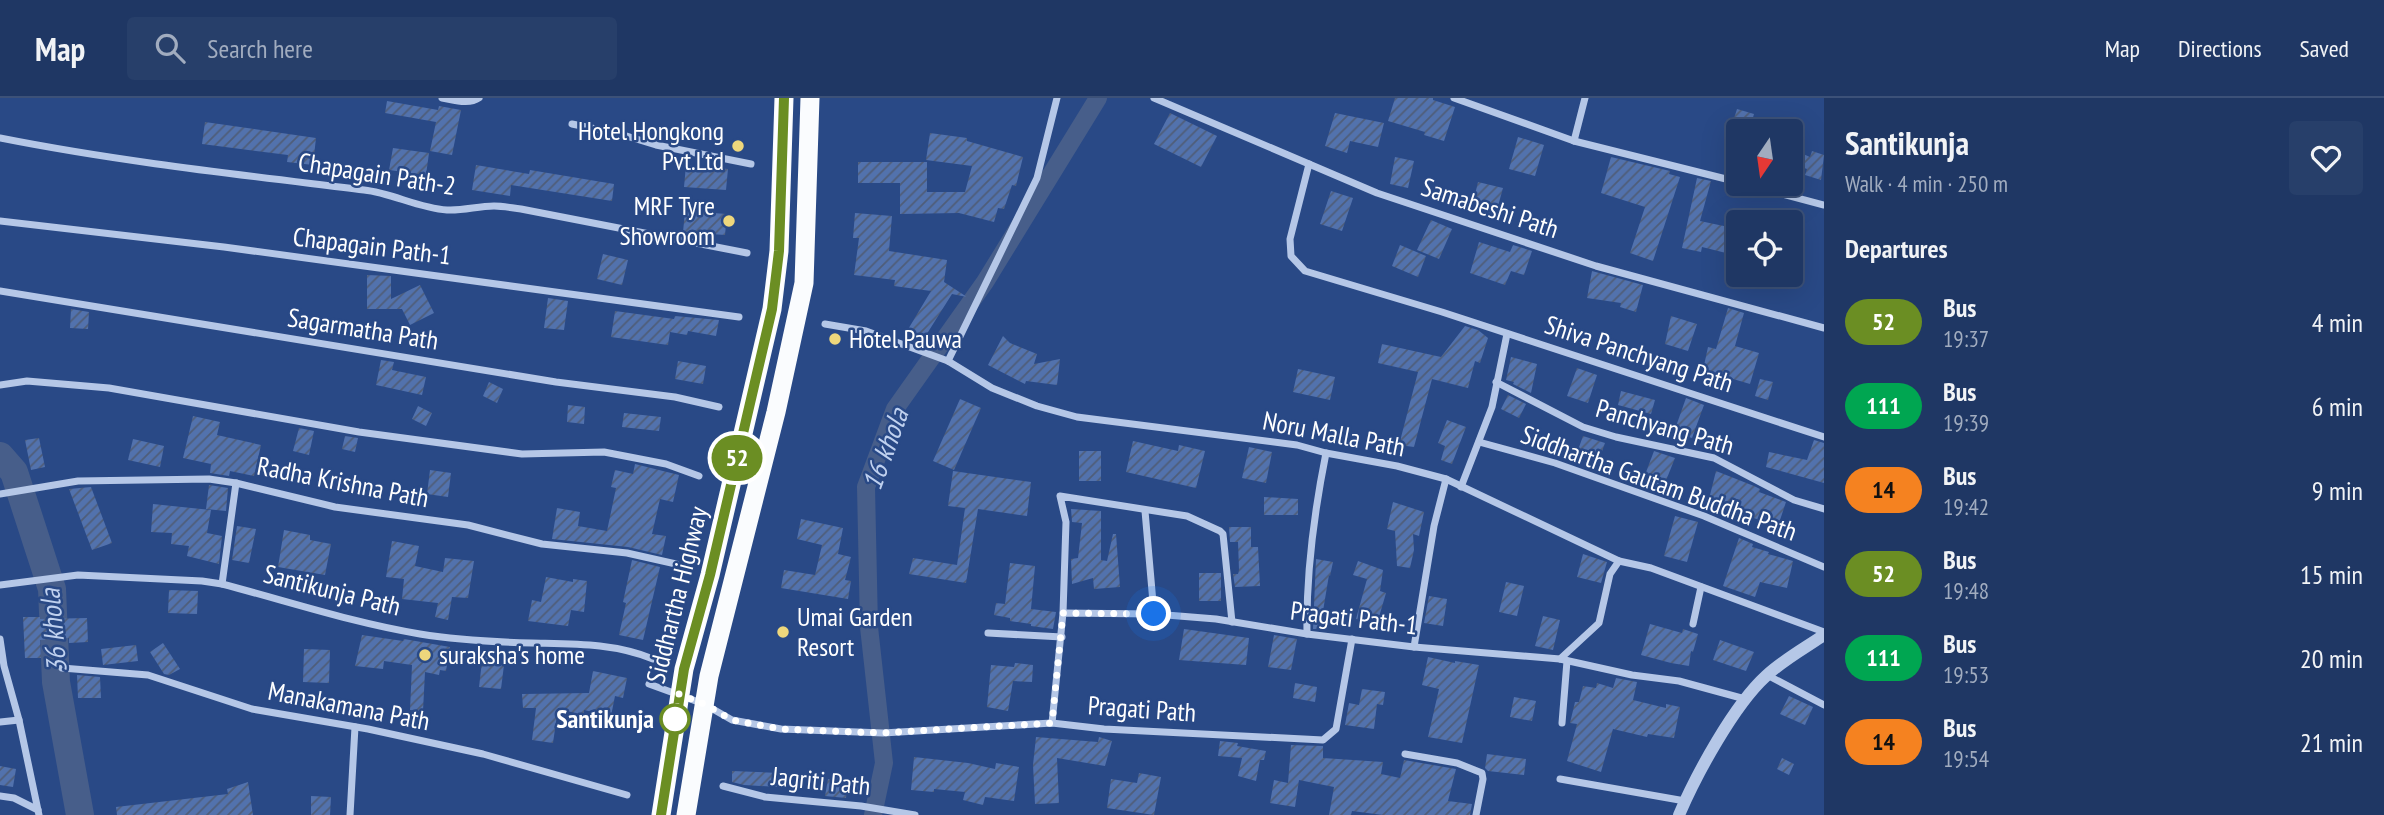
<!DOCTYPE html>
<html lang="en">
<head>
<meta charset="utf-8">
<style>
	:root { --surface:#1f3764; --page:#273f6a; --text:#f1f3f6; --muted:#a1acbf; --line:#3c5178 }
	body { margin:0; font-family:"PT Sans Narrow",sans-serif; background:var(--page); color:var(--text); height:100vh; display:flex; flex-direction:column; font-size:26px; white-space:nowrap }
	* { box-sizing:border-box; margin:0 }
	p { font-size:23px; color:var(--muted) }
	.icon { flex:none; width:38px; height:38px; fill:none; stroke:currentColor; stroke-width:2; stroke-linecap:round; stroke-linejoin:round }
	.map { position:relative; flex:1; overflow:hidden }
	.details { display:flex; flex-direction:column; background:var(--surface); width:560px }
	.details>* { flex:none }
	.badge { padding:0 14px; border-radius:23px; font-size:24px; line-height:46px }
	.needle { width:46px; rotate:193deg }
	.fabs { position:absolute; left:1726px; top:21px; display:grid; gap:14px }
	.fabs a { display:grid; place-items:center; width:77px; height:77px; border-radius:7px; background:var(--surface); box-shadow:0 7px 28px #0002,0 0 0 2px var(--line); font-size:35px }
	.you { position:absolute; width:35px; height:35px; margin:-18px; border:5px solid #fff; border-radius:50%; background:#1a73e8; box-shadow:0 0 0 10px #1a73e833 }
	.map>.badge { position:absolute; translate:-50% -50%; box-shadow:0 0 0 4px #fff }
	h2 { padding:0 21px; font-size:26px; line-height:63px }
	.round { display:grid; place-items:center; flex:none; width:74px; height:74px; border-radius:7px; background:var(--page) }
	.overview { display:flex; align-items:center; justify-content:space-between; height:119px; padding:0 21px }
	h1 { font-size:33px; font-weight:700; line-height:52px }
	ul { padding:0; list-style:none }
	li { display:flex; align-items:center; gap:21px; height:84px; padding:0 21px }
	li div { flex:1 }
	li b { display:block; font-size:26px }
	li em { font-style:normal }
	li .badge { min-width:77px; font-weight:700; text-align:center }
	header { display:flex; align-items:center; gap:42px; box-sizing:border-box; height:98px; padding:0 35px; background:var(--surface); border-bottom:2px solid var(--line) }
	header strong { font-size:33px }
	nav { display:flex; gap:38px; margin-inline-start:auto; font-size:24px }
	.search { width:490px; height:63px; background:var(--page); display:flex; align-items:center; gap:18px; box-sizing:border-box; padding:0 24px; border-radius:7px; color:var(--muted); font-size:26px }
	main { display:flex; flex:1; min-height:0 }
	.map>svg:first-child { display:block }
</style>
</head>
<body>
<header>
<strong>Map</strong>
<div class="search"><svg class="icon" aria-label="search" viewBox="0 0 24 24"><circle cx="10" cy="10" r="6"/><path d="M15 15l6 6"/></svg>Search here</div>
<nav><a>Map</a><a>Directions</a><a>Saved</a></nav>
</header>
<main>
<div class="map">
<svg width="1824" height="717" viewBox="0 0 1824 717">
	<defs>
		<pattern id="building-hatch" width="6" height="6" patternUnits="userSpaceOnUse" patternTransform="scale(1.75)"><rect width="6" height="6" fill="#5272ad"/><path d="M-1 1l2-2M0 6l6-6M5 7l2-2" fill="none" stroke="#4f5d78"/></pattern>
	</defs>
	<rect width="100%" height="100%" fill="#294986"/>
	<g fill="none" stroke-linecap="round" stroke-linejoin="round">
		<path stroke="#475e8a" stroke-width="18" d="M873 717 884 665 869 529 866 389 895 311 985 184 1098 0"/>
		<path stroke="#475e8a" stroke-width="28" d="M0 358 14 374 52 491 56 584 80 717"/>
	</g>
	<g fill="url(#building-hatch)">
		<path d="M1395 0H1433V2L1455 9 1444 43 1424 37 1425 34 1388 23Z"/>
		<path d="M387 3 438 12 439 8 461 12 452 57 430 53 436 24 385 15Z"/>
		<path d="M1737 11 1754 16 1749 33H1730Z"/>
		<path d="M1170 15 1217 38 1201 69 1154 46Z"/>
		<path d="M1335 15 1384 25 1378 49 1350 43 1347 55 1325 48Z"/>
		<path d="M205 24 316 40 313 67 287 64 288 57 202 46Z"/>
		<path d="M930 35 967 40V43L1023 59 1016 88 1012 87 1004 111 998 110 994 124 959 115 900 116V85H858V64H927V94H965L972 68 926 62Z"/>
		<path d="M1518 39 1544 47 1535 78 1509 71Z"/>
		<path d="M393 50 429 55 426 77 389 72Z"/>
		<path d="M1794 52 1810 59 1812 53 1824 57 1821 82 1805 77 1807 71 1790 65Z"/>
		<path d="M1395 59 1414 63 1408 90 1390 86Z"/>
		<path d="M1611 59 1670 73 1669 76 1680 79 1653 163 1630 155 1645 109 1601 95Z"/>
		<path d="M476 67 529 76 530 72 614 86 612 103 511 87 510 98 472 92Z"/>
		<path d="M686 67 728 71 726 92 684 89Z"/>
		<path d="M1697 80 1711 83 1700 123 1738 131V158L1702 149 1701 154 1682 150Z"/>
		<path d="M1478 84 1503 90 1495 119 1471 113Z"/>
		<path d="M1331 93 1353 100 1342 133 1320 126Z"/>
		<path d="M685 113 727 116 725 137 683 134Z"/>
		<path d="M855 115 892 118 889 153 947 162 944 184 967 199 952 196 923 242 907 233 931 193 894 188 895 182 854 177 859 140H853Z"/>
		<path d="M1431 122 1452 131 1439 161 1417 152Z"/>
		<path d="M1479 144 1510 154 1513 147 1532 153 1524 177 1511 173 1505 187 1470 175Z"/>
		<path d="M1400 147 1426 158 1418 179 1392 168Z"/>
		<path d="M1790 147 1804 150 1795 185H1790Z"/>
		<path d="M603 156 628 162 622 187 597 181Z"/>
		<path d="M1592 173 1643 187 1636 214 1620 209 1621 205 1587 200Z"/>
		<path d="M367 177 391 178V201L420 187 434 215 410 227 402 211H367Z"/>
		<path d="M1732 177H1775L1772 191 1731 182Z"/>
		<path d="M548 200 568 203 564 232 544 230Z"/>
		<path d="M1728 210 1744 215 1735 248 1759 255 1750 286 1703 272 1708 249 1716 251Z"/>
		<path d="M71 211 89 214 88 231 70 230Z"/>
		<path d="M615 213 674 221 675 218 719 222 716 238 688 233 687 237 670 234 668 247 611 239Z"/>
		<path d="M1671 218 1697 226 1688 253 1665 246Z"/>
		<path d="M1465 228 1478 232 1488 240 1480 265 1475 263 1468 290 1432 281 1414 349 1399 347 1418 274 1378 265 1382 246 1441 259Z"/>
		<path d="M1003 238 1010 245 1037 256 1034 266 1060 261 1057 287 1026 283 1025 286 988 267Z"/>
		<path d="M1511 259 1537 266 1531 295 1513 286 1514 284 1506 282Z"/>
		<path d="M381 262 394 264 392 272 426 279 422 297 376 287Z"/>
		<path d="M678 263 706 268 703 286 675 281Z"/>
		<path d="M1577 270 1597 277 1588 305 1567 298Z"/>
		<path d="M1298 271 1335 279 1330 302 1293 294Z"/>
		<path d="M1760 281 1773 284 1768 302 1755 298Z"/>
		<path d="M489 284 503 291 497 305 483 298Z"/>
		<path d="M1621 293 1655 302 1651 316 1618 307Z"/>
		<path d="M1508 297 1526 306 1519 320 1501 311Z"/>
		<path d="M1686 300 1704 307 1692 340 1674 334Z"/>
		<path d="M960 301 981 310 954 372 933 363Z"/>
		<path d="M568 307 585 309 584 326 567 324Z"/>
		<path d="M418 308 432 315 426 328 412 321Z"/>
		<path d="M624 315 661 319 659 333 622 329Z"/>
		<path d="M193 318 220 324 217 337 261 347 254 378 230 373 229 378 210 375 211 366 183 360Z"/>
		<path d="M1447 322 1466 329 1452 366 1441 362 1445 348 1438 345Z"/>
		<path d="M299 330 314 333 309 357 293 353Z"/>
		<path d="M345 338 358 340 355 354 342 351Z"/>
		<path d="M1583 338 1605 345 1600 359 1578 352Z"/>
		<path d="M39 340 45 369 31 372 25 342Z"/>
		<path d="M133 341 164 348 160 369 128 362Z"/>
		<path d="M1814 342 1824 345V385L1766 369 1769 354 1807 362Z"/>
		<path d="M1133 343 1178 353 1179 347 1205 353 1196 390 1126 374Z"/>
		<path d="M1249 349 1272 354 1266 385 1242 380Z"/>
		<rect x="1079" y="353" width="22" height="30"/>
		<path d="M1654 353 1675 360 1663 390 1643 382Z"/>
		<path d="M635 366 679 377 673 404 660 401 652 436 666 438 662 457 628 449 552 441 557 410 580 414 578 428 607 433 616 390 611 389 615 372 633 376Z"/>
		<path d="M430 372 451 375 448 399 427 396Z"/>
		<path d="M953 373 1031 384 1027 418 978 411 966 485 909 476 913 460 957 467 965 410 948 408Z"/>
		<path d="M1716 373 1754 388 1760 391 1759 394 1786 404 1778 428 1708 405Z"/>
		<path d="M209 387 228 390 226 413 206 411Z"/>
		<path d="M91 389 112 445 92 452 69 391Z"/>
		<path d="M1264 399 1298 401V417H1264Z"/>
		<path d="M1393 404 1424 414 1419 438 1413 436 1414 452 1410 470 1397 468 1395 433 1387 431Z"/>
		<path d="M153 406 211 412 207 435 222 438 219 466 187 458 189 448 171 446 172 435 151 434Z"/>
		<path d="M1071 411 1101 413V462L1107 463 1113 436H1116L1120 489 1094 491 1093 480 1072 486 1071 461 1078 460 1082 425 1072 424Z"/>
		<path d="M1675 418 1698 424 1687 464 1664 458Z"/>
		<path d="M801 421 843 430 838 456 851 459 845 482 851 483 848 501 781 490 784 472 815 477 822 447 797 441Z"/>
		<path d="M237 428 256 431 249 465 232 462Z"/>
		<path d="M1229 429H1251V449H1258L1260 488 1235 489 1233 476H1238L1239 472 1238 444H1230Z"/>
		<path d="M284 432 310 437V442L331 446 325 477 278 469Z"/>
		<path d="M1739 440 1753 446 1752 449 1769 454 1768 456 1793 463 1787 490 1760 484 1755 499 1723 488Z"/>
		<path d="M392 443 419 448 415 468 443 474 445 460 474 463 468 500 452 499 448 522 435 519 438 505 402 501 404 481 386 479Z"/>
		<path d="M1583 456 1607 464 1601 485 1577 479Z"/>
		<path d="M1316 461 1333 464 1330 478 1329 477 1320 531H1313Z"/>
		<path d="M632 462 660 469 643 542 619 537 626 505 623 504Z"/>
		<path d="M1358 463 1383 472 1380 493 1386 495 1377 526 1356 521 1367 481 1353 477Z"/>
		<path d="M1010 465 1035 468 1031 511 1056 514 1053 531 1031 528V526L1010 523V520L994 517 996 505 1005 506Z"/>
		<rect x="1199" y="475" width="22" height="28"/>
		<path d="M546 479 573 484V481L587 483 584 514 571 512 568 528 528 523 532 502 541 504Z"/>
		<path d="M1506 484 1524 488 1517 518 1499 514Z"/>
		<path d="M169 492 198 493 197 516 168 515Z"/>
		<path d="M1429 498 1447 501 1443 528 1424 525Z"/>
		<path d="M1543 518 1560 522 1553 552 1535 548Z"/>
		<path d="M23 519H40V521L87 520 88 544 69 545V540L40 542 41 560H25Z"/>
		<path d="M1650 526 1682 535 1683 531 1698 536 1693 554 1691 553 1689 568 1671 565 1641 557Z"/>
		<path d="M1184 531 1249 540 1246 567 1179 562Z"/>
		<path d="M362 537 403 543 404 541 450 549 446 573 440 572 439 577 425 574 423 613 410 612 412 567 384 563 383 571 355 568Z"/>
		<path d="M1274 537 1297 541 1291 572 1268 569Z"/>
		<path d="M1720 542 1754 554 1746 573 1713 562Z"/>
		<path d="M163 545 180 571 169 577 164 576 150 554Z"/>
		<path d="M136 547 138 563 103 567 101 551Z"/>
		<path d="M304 551 330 552 329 585 303 584Z"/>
		<path d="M483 555 505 559 501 591 479 589Z"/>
		<path d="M1428 559 1455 565V563L1479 567 1462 645 1428 639 1439 591 1422 587Z"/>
		<path d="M1015 565 1033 567 1032 584 1013 583 1008 613 987 609 991 567 1014 569Z"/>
		<path d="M593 573 627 580 623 600 615 598 611 618 584 612V618L558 610 553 645 532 642 536 610H523L522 596 589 595Z"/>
		<path d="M77 577 100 579 101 600H78Z"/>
		<path d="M1616 580 1637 584 1633 602 1666 610V606L1680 609 1674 640 1648 636 1647 639 1613 631 1601 674 1567 663 1577 626 1570 625 1575 604H1579L1583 588 1596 590 1597 585 1613 590Z"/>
		<path d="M1295 585 1317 589 1315 604 1293 600Z"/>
		<path d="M1362 591 1385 594 1383 607 1377 606 1374 631 1345 627 1349 605 1359 607Z"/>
		<path d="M1789 598 1813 609 1805 627 1780 616Z"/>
		<path d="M1514 599 1536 603 1532 623 1510 619Z"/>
		<path d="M1036 639 1098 644 1099 639 1112 643 1105 668 1057 660 1059 705 1035 706 1033 667Z"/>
		<path d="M1220 643 1238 645 1237 648 1266 653 1264 662H1260L1256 683 1238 678 1242 660 1218 658Z"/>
		<path d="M1291 647 1323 648V660L1383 664 1381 676 1400 680 1404 662 1456 671 1448 703 1472 706 1470 717H1383L1352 713 1351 717H1329L1334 689 1299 682 1295 709 1270 705 1274 682 1288 685Z"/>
		<path d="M1487 656 1526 661 1524 677 1488 673 1485 670Z"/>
		<path d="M914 659 968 665 995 671 996 665 1019 669 1014 703 985 699 983 707 963 702 965 694 934 691V694L911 692Z"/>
		<path d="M1782 660 1794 666 1789 677 1777 671Z"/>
		<path d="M0 668 16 671 13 689 0 687Z"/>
		<path d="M732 673 779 675 778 689 744 687 732 684Z"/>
		<path d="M1139 675 1161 679 1154 717 1107 710 1111 681 1137 685Z"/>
		<path d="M836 678 865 683 864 695 847 692 846 700 825 698 828 681 835 682Z"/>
		<path d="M248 684 253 717H117L116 709 228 696 227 691Z"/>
		<path d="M311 698 331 699 330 717H311Z"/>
	</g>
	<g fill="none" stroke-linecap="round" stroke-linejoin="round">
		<g stroke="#b5c7e7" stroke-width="7">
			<path d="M442 0C454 2 469 7 479 0"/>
			<path d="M1154 0 1377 95 1596 168 1824 230"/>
			<path d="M1454 0 1574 43 1738 84"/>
			<path d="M572 26 620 36 656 47 751 66"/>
			<path d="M0 40C121 64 242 77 364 92 392 95 418 110 447 112 463 113 478 108 494 108 503 108 512 110 521 111L747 155"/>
			<path d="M1574 43 1585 0"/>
			<path d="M1309 66 1290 141 1291 158 1305 173 1442 214 1824 339"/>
			<path d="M1745 86 1824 107"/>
			<path d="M0 123 224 149 739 219"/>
			<path d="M0 193 556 284 675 299 719 309"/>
			<path d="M825 226 866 233 948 263 992 290 1037 308 1077 319 1297 347 1326 355 1397 368 1446 381 1619 463 1651 470 1824 534"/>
			<path d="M948 263 1037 80 1057 0"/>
			<path d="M1496 284 1583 329 1616 339 1714 360 1794 402 1824 411"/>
			<path d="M0 287 27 283 109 290 359 334 522 356 604 354 666 366 699 378"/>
			<path d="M1479 344 1555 365 1704 418 1824 469"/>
			<path d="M1461 389 1492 309 1507 236"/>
			<path d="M0 396 78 383 209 381 236 385 335 409 468 427 542 446 627 455 676 466"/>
			<path d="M1145 413 1154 516"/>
			<path d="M222 486 236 385"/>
			<path d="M0 487 78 477 202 483 222 486C287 503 353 525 420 536 457 542 495 544 532 545 574 546 614 545 653 561"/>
			<path d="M1063 515 1066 424 1060 398 1187 418 1220 433 1223 436 1232 524"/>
			<path d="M1693 526 1701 489"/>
			<path d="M988 535 1062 539"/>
			<path d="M1307 536C1306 475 1314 415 1326 355"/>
			<path d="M0 541 4 568 19 622 39 717"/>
			<path d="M1414 549 1434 428 1446 381"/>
			<path d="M1560 561 1599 525 1610 476 1619 463"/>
			<path d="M62 570 148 577 252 611 368 631 483 656 627 697"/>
			<path d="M1767 577 1824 607"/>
			<path d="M649 586 704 606 732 622 781 631 883 635 1052 625 1104 631 1323 642 1336 631 1352 541"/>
			<path d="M0 624 19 622"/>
			<path d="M1052 625 1063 515 1154 516 1216 521 1307 536 1414 549 1560 561 1632 577 1679 583 1745 601"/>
			<path d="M1562 625 1567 563"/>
			<path d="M1405 656 1457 665 1482 675 1483 681 1476 717"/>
			<path d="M1560 681 1685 703"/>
			<path d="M723 688 765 699 861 708 915 717"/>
			<path d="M0 698 14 700 38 712"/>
			<path d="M350 717 355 629"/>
		</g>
		<path stroke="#b5c7e7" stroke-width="12" d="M1679 717C1696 677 1734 607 1766 578 1783 562 1805 550 1824 537"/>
		<g stroke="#fafcfe" stroke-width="19">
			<path d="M661 717 684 571 710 477 772 211 779 153 784 0"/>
			<path d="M686 717 709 578 776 314 804 185 810 0"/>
		</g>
	</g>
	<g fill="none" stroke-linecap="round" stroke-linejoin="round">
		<defs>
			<path id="line" d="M661 717 684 571 710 477 772 211 779 153 784 0"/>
		</defs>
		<use href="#line" stroke="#fff" stroke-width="16"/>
		<use href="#line" stroke="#6b8e23" stroke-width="10"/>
		<path stroke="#fff" stroke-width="7" stroke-dasharray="0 12.6" d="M675 621 679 596 704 606 732 622 781 631 883 635 1052 625 1063 515 1154 516"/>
	</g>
	<g fill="#eed77c" stroke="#294986" stroke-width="2.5">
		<circle cx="738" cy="48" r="7"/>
		<circle cx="729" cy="123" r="7"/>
		<circle cx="835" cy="241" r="7"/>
		<circle cx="783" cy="534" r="7"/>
		<circle cx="425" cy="557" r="7"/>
	</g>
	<circle fill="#fff" stroke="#6b8e23" stroke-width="3.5" cx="675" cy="621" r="14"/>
	<g text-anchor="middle" stroke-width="5" stroke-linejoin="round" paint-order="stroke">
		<g font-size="26" fill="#fff" stroke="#294986" text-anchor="start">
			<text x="724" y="42" text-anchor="end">Hotel Hongkong<tspan x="724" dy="30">Pvt.Ltd</tspan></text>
			<text x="715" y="117" text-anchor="end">MRF Tyre<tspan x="715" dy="30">Showroom</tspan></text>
			<text x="849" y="250">Hotel Pauwa</text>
			<text x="797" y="528">Umai Garden<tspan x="797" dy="30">Resort</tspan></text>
			<text x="439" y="566">suraksha's home</text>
		</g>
		<g font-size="26" fill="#fff" stroke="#294986">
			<text transform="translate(377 76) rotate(9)" y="9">Chapagain Path-2</text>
			<text transform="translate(1490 110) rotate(18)" y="9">Samabeshi Path</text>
			<text transform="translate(372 148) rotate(7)" y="9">Chapagain Path-1</text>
			<text transform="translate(363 231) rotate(9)" y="9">Sagarmatha Path</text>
			<text transform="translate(1639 256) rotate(18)" y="9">Shiva Panchyang Path</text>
			<text transform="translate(1665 329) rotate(16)" y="9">Panchyang Path</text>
			<text transform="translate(1334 336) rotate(11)" y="9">Noru Malla Path</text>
			<text transform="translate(343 384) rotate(11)" y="9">Radha Krishna Path</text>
			<text transform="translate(1659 385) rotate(20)" y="9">Siddhartha Gautam Buddha Path</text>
			<text transform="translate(332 492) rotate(14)" y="9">Santikunja Path</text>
			<text transform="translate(677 497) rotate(-76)" y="9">Siddhartha Highway</text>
			<text transform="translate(1354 520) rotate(7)" y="9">Pragati Path-1</text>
			<text transform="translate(349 608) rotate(11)" y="9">Manakamana Path</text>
			<text transform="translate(1142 611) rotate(4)" y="9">Pragati Path</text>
			<text transform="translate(821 683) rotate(6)" y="9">Jagriti Path</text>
		</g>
		<g font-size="26" font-weight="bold" fill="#fff" stroke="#294986" text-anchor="end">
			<text x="654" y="630">Santikunja</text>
		</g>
		<g font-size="28" font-style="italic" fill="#c0d1ef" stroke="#294986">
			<text transform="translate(885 351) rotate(-70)" y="10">16 khola</text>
			<text transform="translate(53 533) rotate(-95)" y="10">36 khola</text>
		</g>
	</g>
</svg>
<div class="fabs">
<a><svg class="needle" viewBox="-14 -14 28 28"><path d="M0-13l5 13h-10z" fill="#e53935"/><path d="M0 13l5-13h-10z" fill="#a1acbf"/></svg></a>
<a><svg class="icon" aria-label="locate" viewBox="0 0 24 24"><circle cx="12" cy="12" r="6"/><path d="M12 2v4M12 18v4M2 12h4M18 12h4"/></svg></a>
</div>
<div class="you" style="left:1154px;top:516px"></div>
<b class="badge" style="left:737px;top:360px;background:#6b8e23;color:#fff">52</b>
</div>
<section class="details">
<div class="overview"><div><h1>Santikunja</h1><p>Walk · 4 min · 250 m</p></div><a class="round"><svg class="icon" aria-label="heart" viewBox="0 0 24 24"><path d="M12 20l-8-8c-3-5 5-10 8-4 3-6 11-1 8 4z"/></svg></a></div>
<h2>Departures</h2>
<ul>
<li><span class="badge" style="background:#6b8e23;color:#fff">52</span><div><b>Bus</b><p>19:37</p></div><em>4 min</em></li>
<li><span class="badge" style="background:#00a651;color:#fff">111</span><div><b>Bus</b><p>19:39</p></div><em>6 min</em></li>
<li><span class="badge" style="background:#f58220;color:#111">14</span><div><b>Bus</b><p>19:42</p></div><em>9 min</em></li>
<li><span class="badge" style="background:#6b8e23;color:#fff">52</span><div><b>Bus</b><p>19:48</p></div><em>15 min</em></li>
<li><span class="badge" style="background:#00a651;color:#fff">111</span><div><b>Bus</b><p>19:53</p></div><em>20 min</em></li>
<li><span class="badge" style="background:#f58220;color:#111">14</span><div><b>Bus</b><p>19:54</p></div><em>21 min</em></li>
</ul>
</section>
</main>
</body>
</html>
